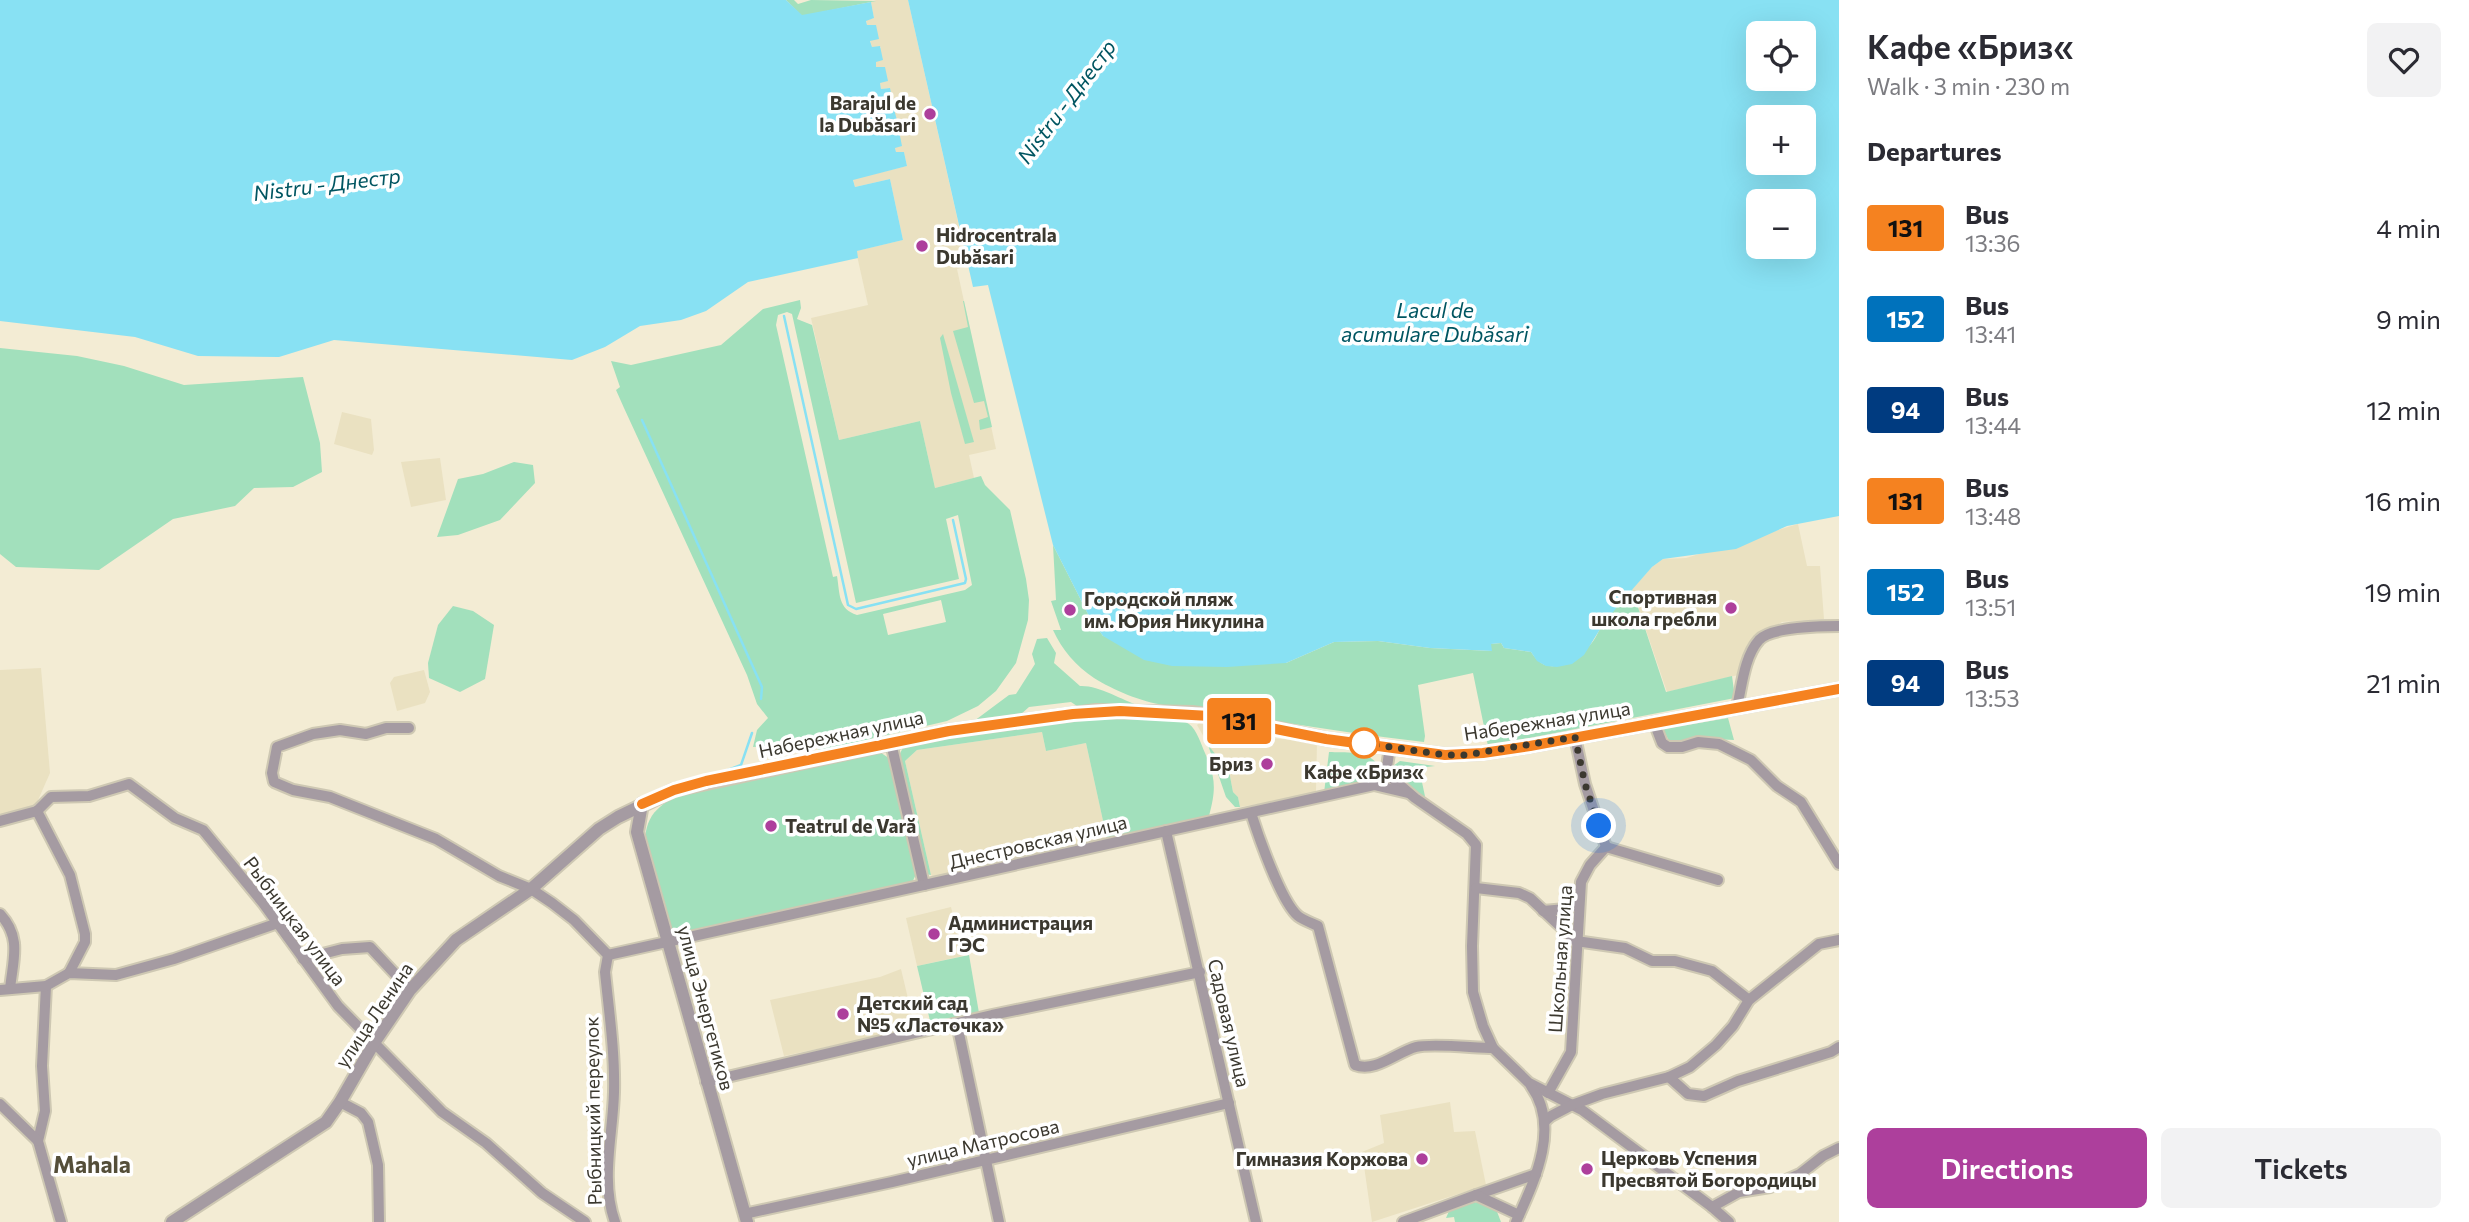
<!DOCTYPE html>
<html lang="en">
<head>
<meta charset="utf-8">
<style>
	:root { --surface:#fff; --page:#f2f2f3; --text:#2b2b33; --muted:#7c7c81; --accent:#ad3f9c }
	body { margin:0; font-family:Commissioner,sans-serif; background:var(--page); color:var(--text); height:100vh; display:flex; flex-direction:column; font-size:26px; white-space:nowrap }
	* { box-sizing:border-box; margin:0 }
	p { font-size:23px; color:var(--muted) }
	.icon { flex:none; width:38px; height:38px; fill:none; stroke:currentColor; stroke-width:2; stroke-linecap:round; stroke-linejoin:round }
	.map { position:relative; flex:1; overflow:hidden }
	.drawer { display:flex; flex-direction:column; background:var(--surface); width:630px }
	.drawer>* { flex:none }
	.badge { padding:0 14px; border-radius:5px; font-size:24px; line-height:46px }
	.controls { position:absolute; left:1746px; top:21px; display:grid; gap:14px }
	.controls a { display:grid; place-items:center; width:70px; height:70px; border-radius:10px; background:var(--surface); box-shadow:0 7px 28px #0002; font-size:35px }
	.you { position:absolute; width:35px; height:35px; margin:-18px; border:5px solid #fff; border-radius:50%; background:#1a73e8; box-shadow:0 0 0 10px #1a73e833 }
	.map>.badge { position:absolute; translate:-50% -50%; box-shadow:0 0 0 4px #fff }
	h2 { padding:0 28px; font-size:26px; line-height:63px }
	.round { display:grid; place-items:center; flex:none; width:74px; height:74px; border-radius:10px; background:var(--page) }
	.headline { display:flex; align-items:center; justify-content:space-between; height:119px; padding:0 28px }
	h1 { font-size:33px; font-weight:600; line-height:52px }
	.button { display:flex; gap:14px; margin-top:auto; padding:14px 28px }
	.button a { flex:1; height:80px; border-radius:10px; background:var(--accent); color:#fff; font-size:28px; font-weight:600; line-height:80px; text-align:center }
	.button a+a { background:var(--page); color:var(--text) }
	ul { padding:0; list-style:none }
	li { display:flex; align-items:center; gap:21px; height:91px; padding:0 28px }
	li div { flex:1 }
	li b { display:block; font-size:26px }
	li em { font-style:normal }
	li .badge { min-width:77px; font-weight:700; text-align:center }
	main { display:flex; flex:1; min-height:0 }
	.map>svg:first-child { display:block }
</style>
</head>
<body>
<main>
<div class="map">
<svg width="1839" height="1222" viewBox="0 0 1839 1222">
	<rect width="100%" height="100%" fill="#f3ecd4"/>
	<g fill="#eae1c1">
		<path d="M876 0H908L968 266 957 269 996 449 969 455 974 478 935 488 920 421 839 440 811 318 868 305 856 251 903 240 890 179 855 187 853 179 907 166 904 152H896L890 126 894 109 886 110 885 105 889 88 881 89 880 83 885 67 876 68 875 62 881 47H872L870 40 875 25H867L866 20 874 18 871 2Z"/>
		<path d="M342 412 371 419 374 450 372 455 334 444Z"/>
		<path d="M440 458 446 500 411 507 401 462Z"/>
		<path d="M1798 524 1807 566H1820L1824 619 1782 622 1751 640 1738 675 1667 692 1632 589 1652 567 1663 559 1686 558Z"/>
		<path d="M41 668 50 773 35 807 0 817V670Z"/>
		<path d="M424 670 430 692 425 703 397 711 390 683 394 677Z"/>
		<path d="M1200 722 1263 733 1271 738 1317 742 1316 791 1313 795 1240 807 1238 797 1233 792 1229 771 1213 753 1197 725Z"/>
		<path d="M1042 732 1046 751 1086 743 1107 839 935 878 931 875 905 761 917 750Z"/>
		<path d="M951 907 963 956 917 966 906 918Z"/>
		<path d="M901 969 915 1028 784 1056 770 1000 880 977Z"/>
		<path d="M1450 1102 1454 1132 1475 1131 1486 1185 1372 1222 1362 1152 1384 1143 1380 1115Z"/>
	</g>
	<g fill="#a2e0bc" fill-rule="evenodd">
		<path d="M786 0H794L798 4 811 0 876 1 802 16Z"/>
		<path d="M800 300 801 308 797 319 812 325 839 440 920 421 935 488 981 476 985 485 1010 510 1026 579 1029 600 1028 620 1016 663 996 691 978 706 947 721 819 751 818 747 806 742 753 747 757 730 768 718 757 704 747 675 624 408 616 390 620 387 611 361 631 365 721 345 763 309ZM787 312 792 314 856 603 959 579 946 519 958 515 972 585 965 590 857 615C838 609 840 594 837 576L833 577 776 325 778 315ZM941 600 946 622 888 635 883 614Z"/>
		<path d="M963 301H964L992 427 980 430 979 420 988 417 984 401 974 403 953 331 968 327Z"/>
		<path d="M943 334 974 442 965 444 951 393 940 338Z"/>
		<path d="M0 348 77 356 124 366 184 385 303 377 320 443 322 472 293 487 254 488 235 506 173 519 99 570 16 567 0 554Z"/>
		<path d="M514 462 533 465 535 483 500 520 458 535 437 537 458 479 483 474Z"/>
		<path d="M1053 545 1090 618 1103 636 1286 663 1334 642 1378 641 1430 648 1491 651V644L1501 643 1504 648 1531 652C1548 679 1570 662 1589 646 1596 640 1598 630 1604 623 1612 611 1622 600 1632 589L1666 692 1732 676 1735 698 1488 746 1473 673 1418 685 1425 736 1424 742C1356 734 1290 724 1222 712 1203 709 1183 708 1164 705 1142 702 1113 690 1094 678 1076 666 1062 650 1053 630H1061L1051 601 1056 600Z"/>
		<path d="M453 606 473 611 494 625 485 679 460 692 429 678 428 663 438 625Z"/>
		<path d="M1047 638 1056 653 1054 663 1080 686C1098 685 1122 700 1140 706L1080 708 1071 702 1029 707 1019 716 970 724 1009 695 1016 694 1035 664 1032 654 1037 639Z"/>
		<path d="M1092 715C1111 716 1176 714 1189 724 1197 730 1201 744 1205 753 1216 778 1216 790 1209 816L1107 839 1086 743 1046 751 1042 732 917 750 905 761 931 875 925 874 899 759C900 751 903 746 911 742Z"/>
		<path d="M1728 718 1734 740 1695 738 1670 743 1663 729Z"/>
		<path d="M1208 745 1229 771 1233 792 1238 797 1240 807H1235L1226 797Z"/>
		<path d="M877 750 890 759 916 874 912 883 677 938 671 934 645 842C645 813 663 801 687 793Z"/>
		<path d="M1329 752C1346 753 1377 749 1380 773L1374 781 1324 793Z"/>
		<path d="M1400 761 1435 766 1419 768 1426 801 1398 778 1393 766Z"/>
		<path d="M969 955 979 1013 931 1025 917 966Z"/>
		<path d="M1472 1202 1484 1203 1496 1209 1501 1222H1455L1454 1217 1446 1218 1449 1211Z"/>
	</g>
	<g fill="#88e1f3" fill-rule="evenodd">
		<path d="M0 0H786L802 15 871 2 874 18 866 21 867 25H876L879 39 870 41 872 47 880 46 883 60 876 62V67H885L888 81 880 83 881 89 890 88 893 103 885 105 886 110 894 109 898 124 890 126 891 132 899 131 902 146 895 148 896 152H904L907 166 853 180 855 187 890 179 903 240 857 251 858 258 748 282 706 311 681 320 640 326 605 347 572 360 334 340 279 357 198 356 135 337 0 321Z"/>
		<path d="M908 0H1839V516L1787 526 1736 549 1663 559 1652 567 1617 607 1602 626 1584 655 1572 664 1557 667 1546 666 1537 661 1531 652 1504 648 1501 643 1491 644 1492 651 1430 648 1378 641 1334 642 1286 663 1227 667 1172 666 1144 660 1103 636 1090 618 1053 545 988 285 973 287ZM1759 33H1804V79H1759ZM1759 117H1804V163H1759ZM1759 201H1804V247H1759Z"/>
	</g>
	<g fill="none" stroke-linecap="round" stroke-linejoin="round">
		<g stroke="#88e1f3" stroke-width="2.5">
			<path d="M784 316 848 605 856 609 965 583 966 579 953 520"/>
			<path d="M642 420 762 687 761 699"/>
			<path d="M728 770 741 765 752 733"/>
		</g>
		<defs>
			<g id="minor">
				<path d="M1737 707C1742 686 1744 657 1759 640 1771 627 1821 626 1839 626"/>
				<path d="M1654 722 1662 743 1668 747H1682L1698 742 1719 744 1751 760 1777 786 1801 802 1839 864"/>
				<path d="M409 728H386L366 734 340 730 313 734 277 747 272 773 274 782 293 790 330 797 436 839 499 876 531 889 552 903 574 920 608 955 605 972C609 1012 615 1052 614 1092 613 1135 600 1180 615 1222"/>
				<path d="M891 743 924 885"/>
				<path d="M1386 773 1415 798 1467 834 1476 845 1472 946 1473 992 1483 1026 1493 1048 1529 1083 1582 1110 1712 1207 1729 1222"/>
				<path d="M1374 785 1408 793"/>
				<path d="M37 811 51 797 89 796 129 784 175 818 203 830 263 903 338 1006 442 1112 486 1143 542 1193 585 1222"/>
				<path d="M37 811 70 875 85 934V942L69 973"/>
				<path d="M1251 813C1258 835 1281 902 1298 916 1303 920 1312 923 1318 926L1355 1065C1375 1073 1397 1052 1416 1047 1432 1043 1475 1048 1493 1048"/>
				<path d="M0 821 37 811"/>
				<path d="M1166 831 1256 1222"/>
				<path d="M1606 847 1718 880"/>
				<path d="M1476 888 1519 893 1530 898 1576 941 1625 948 1652 961H1675L1712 971 1749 1000"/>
				<path d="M1543 911 1566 909 1578 904"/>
				<path d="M0 914C22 938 13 959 10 989"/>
				<path d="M608 955 1374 785 1386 773 1390 747"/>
				<path d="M303 959 342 949 370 947 410 990"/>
				<path d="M46 986 42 1066 45 1111 38 1141 61 1222"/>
				<path d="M0 990 46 986 69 973 116 975 174 959 278 923"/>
				<path d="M957 1024 999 1222"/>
				<path d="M1669 1077 1688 1094 1704 1096 1738 1081 1831 1052 1839 1047"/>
				<path d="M706 1082 992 1015 1200 972"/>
				<path d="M1548 1093 1571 1052 1581 882 1590 865 1606 847 1585 784 1575 737"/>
				<path d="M340 1102 361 1113 368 1122 378 1165 379 1222"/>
				<path d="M0 1104 38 1141"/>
				<path d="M1544 1122 1551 1116 1572 1105 1602 1094 1669 1077 1690 1067 1716 1045 1733 1026 1749 1000 1819 944 1839 940"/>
				<path d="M1476 1195 1536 1174"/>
				<path d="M1712 1207 1739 1192 1770 1187 1800 1174 1823 1156 1839 1148"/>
				<path d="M744 1214 892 1182 1229 1103"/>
				<path d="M1403 1222 1476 1195 1519 1215"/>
				<path d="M1516 1222C1534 1182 1561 1127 1531 1086"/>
			</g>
			<g id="tertiary">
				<path d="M642 804 637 832 747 1222"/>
				<path d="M172 1222 326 1122 340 1102 374 1043 410 990 456 940 531 889 599 829 618 817 674 790 949 731 1096 711 1192 713 1228 718 1326 739 1445 755 1483 753 1530 746 1839 689"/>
			</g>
		</defs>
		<use href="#minor" stroke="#cec8b3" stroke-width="14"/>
		<use href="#tertiary" stroke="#cec8b3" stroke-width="16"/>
		<use href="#minor" stroke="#a59ba2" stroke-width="10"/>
		<use href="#tertiary" stroke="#a59ba2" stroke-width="12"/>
	</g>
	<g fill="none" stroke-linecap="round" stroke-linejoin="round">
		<defs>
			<path id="line" d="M642 804 674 790 706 781 949 731 1073 714 1120 711 1210 716 1326 739 1445 755 1483 753 1530 746 1839 689"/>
		</defs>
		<use href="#line" stroke="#fff" stroke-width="16"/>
		<use href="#line" stroke="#f58220" stroke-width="10"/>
		<path stroke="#3b382f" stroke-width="7" stroke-dasharray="0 12.6" d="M1364 743 1445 755H1465L1575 737 1585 784 1599 826"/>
	</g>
	<g fill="#ad3f9c" stroke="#fff" stroke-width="2.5">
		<circle cx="930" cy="114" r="7"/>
		<circle cx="922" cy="246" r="7"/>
		<circle cx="1731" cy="608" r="7"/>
		<circle cx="1070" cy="610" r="7"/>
		<circle cx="1267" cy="764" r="7"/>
		<circle cx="771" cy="826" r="7"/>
		<circle cx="934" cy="934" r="7"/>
		<circle cx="843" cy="1014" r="7"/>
		<circle cx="1422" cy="1159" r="7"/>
		<circle cx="1587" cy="1169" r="7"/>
	</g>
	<circle fill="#fff" stroke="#f58220" stroke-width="3.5" cx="1364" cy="743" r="14"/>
	<g text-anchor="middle" stroke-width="7" stroke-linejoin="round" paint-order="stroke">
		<g font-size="19" font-weight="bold" fill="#3b382f" stroke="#fff" text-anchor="start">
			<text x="916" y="110" text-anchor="end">Barajul de<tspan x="916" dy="22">la Dubăsari</tspan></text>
			<text x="936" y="242">Hidrocentrala<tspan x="936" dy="22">Dubăsari</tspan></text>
			<text x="1717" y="604" text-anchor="end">Спортивная<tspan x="1717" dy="22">школа гребли</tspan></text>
			<text x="1084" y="606">Городской пляж<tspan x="1084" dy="22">им. Юрия Никулина</tspan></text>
			<text x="1253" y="771" text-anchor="end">Бриз</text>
			<text x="785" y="833">Teatrul de Vară</text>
			<text x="948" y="930">Администрация<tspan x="948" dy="22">ГЭС</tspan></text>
			<text x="857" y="1010">Детский сад<tspan x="857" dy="22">№5 «Ласточка»</tspan></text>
			<text x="1601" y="1165">Церковь Успения<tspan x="1601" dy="22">Пресвятой Богородицы</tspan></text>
			<text x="1408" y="1166" text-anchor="end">Гимназия Коржова</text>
		</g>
		<g font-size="19" fill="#3b382f" stroke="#fff">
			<text transform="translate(1547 721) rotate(-9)" y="7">Набережная улица</text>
			<text transform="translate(841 734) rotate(-12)" y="7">Набережная улица</text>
			<text transform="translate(1038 842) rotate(-13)" y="7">Днестровская улица</text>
			<text transform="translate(295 921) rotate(53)" y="7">Рыбницкая улица</text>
			<text transform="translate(1560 959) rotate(-86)" y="7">Школьная улица</text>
			<text transform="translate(706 1008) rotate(75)" y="7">улица Энергетиков</text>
			<text transform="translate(374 1015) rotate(-56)" y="7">улица Ленина</text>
			<text transform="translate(1229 1023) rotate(77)" y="7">Садовая улица</text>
			<text transform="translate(593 1111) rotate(-91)" y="7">Рыбницкий переулок</text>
			<text transform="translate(983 1143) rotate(-13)" y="7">улица Матросова</text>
		</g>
		<g font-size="19" font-weight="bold" fill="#3b382f" stroke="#fff">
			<text x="1364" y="779">Кафе «Бриз«</text>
		</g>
		<g font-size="21" font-style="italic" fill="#005561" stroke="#fff">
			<text transform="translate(1067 102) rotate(-53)" y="7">Nistru - Днестр</text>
			<text transform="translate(327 185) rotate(-7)" y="7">Nistru - Днестр</text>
			<text x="1435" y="318">Lacul de<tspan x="1435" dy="24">acumulare Dubăsari</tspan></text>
		</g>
		<g font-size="23" font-weight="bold" fill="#544e39" stroke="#fff">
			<text x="92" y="1173">Mahala</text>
		</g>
	</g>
</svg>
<div class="controls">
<a><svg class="icon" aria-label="locate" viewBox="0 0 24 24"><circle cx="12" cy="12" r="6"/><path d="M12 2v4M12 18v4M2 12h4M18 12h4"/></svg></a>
<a>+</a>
<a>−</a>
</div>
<div class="you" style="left:1599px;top:826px"></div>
<b class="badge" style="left:1239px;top:721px;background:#f58220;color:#111">131</b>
</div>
<section class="drawer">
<div class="headline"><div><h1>Кафе «Бриз«</h1><p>Walk · 3 min · 230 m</p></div><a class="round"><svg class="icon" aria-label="heart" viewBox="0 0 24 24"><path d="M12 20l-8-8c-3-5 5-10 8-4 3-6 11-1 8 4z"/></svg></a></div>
<h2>Departures</h2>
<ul>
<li><span class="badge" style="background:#f58220;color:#111">131</span><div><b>Bus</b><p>13:36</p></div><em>4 min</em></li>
<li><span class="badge" style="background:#0072bc;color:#fff">152</span><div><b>Bus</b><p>13:41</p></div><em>9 min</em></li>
<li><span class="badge" style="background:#003b80;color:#fff">94</span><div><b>Bus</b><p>13:44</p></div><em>12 min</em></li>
<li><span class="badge" style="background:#f58220;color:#111">131</span><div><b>Bus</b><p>13:48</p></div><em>16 min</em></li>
<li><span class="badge" style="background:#0072bc;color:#fff">152</span><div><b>Bus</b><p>13:51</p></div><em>19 min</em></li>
<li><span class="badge" style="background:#003b80;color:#fff">94</span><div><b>Bus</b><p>13:53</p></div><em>21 min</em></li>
</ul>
<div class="button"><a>Directions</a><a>Tickets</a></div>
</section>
</main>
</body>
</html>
